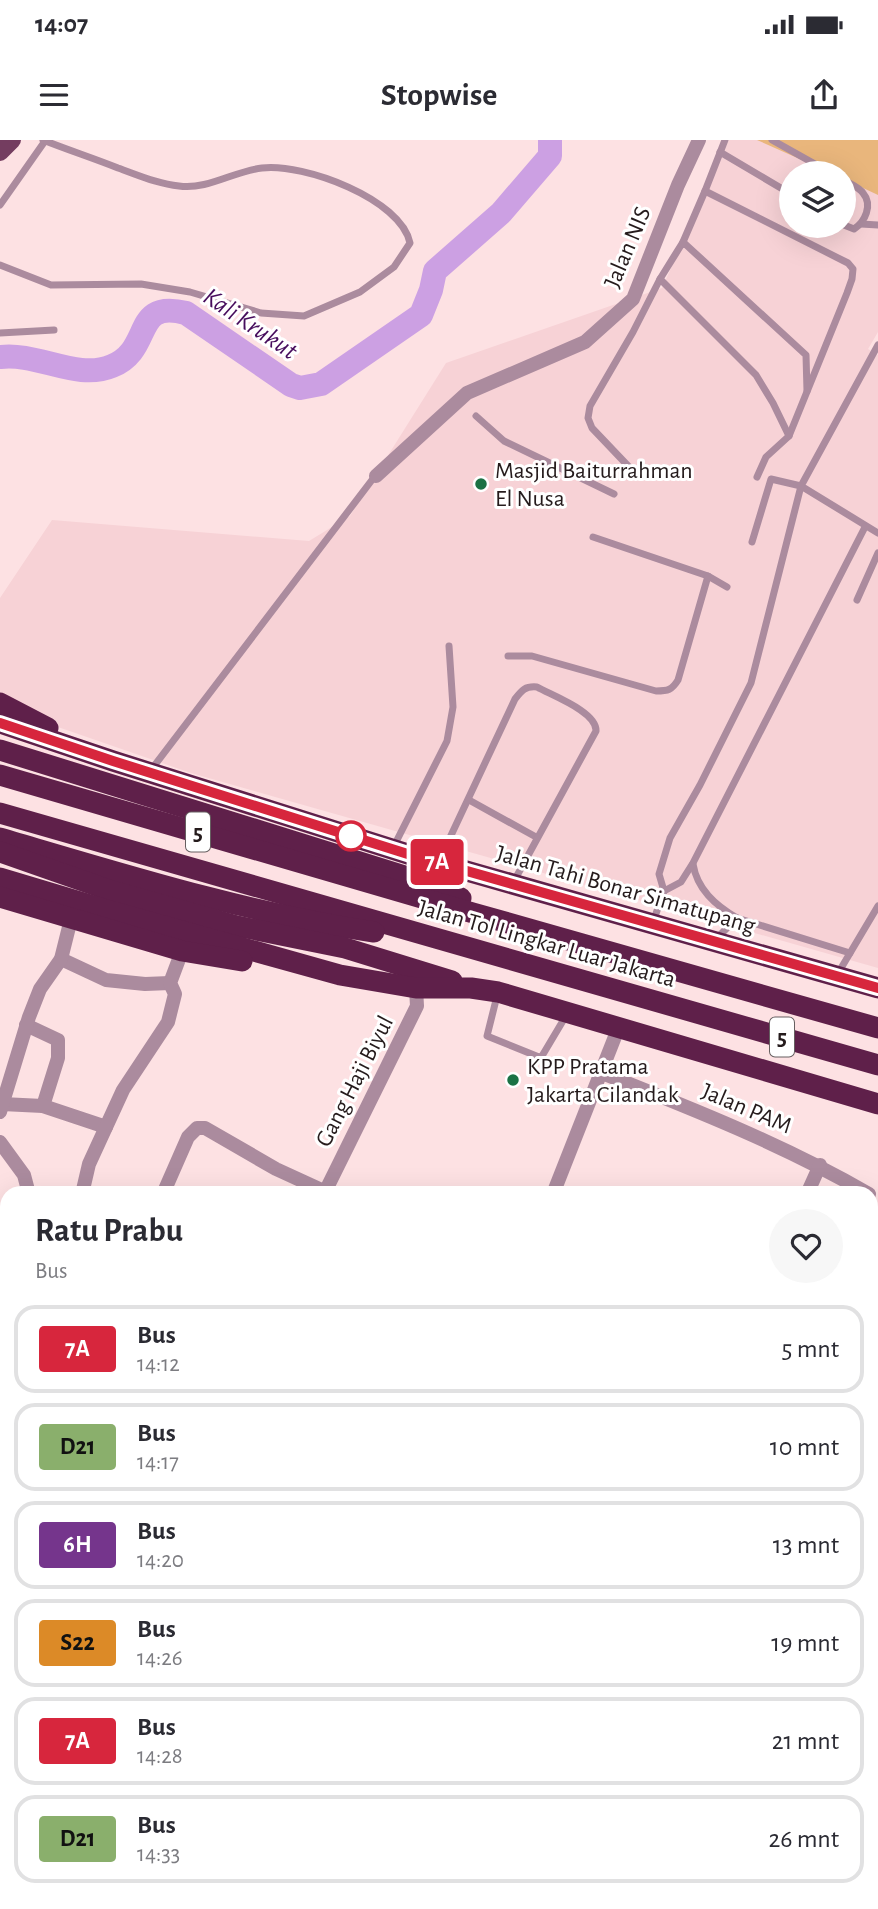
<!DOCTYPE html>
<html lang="id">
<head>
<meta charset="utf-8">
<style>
	:root { --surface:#fff; --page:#f7f7f7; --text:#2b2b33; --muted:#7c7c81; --line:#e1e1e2 }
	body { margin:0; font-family:"Alegreya Sans",sans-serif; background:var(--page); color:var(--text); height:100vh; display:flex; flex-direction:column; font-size:26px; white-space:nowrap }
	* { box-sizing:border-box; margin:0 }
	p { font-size:23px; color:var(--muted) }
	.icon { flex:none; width:38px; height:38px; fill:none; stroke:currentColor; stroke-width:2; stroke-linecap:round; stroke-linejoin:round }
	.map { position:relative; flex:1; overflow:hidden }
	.details { position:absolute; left:0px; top:1046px; width:878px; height:723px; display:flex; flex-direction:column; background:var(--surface); border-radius:21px 21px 0 0; box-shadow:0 7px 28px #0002 }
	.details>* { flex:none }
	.badge { padding:0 14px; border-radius:5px; font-size:24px; line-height:46px }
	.tools { position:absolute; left:779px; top:21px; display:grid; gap:14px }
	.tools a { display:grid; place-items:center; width:77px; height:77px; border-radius:50%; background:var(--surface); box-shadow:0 7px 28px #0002; font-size:35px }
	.map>.badge { position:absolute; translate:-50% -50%; box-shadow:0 0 0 4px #fff }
	.round { display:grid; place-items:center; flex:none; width:74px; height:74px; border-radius:37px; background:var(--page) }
	.head { display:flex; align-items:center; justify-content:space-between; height:119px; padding:0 35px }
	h1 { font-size:33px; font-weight:600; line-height:52px }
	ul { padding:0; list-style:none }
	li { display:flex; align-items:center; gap:21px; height:88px; margin:0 14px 10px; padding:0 21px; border:4px solid var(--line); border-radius:21px }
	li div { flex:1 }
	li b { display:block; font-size:26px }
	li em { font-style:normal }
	li .badge { min-width:77px; font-weight:700; text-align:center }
	.status { display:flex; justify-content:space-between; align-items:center; height:49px; padding:0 35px; background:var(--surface); direction:ltr }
	.status svg { height:19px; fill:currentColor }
	header { display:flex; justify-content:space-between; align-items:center; height:91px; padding:0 35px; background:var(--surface); font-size:32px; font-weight:600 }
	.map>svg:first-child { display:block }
</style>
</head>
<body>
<div class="status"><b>14:07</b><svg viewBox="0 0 49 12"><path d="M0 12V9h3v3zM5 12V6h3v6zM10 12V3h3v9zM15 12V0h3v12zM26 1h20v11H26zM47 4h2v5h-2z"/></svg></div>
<header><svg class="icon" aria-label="menu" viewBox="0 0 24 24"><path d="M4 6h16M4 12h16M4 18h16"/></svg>Stopwise<svg class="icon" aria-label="share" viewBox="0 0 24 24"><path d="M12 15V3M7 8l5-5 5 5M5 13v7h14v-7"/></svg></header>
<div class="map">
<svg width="878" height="1769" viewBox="0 0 878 1769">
	<rect width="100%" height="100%" fill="#fde1e3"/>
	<g fill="#f7d2d6" fill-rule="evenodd">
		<path d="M729 0H860L878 8V192L868 209 878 215V828L191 633 0 567V458L52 380 309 401 350 376 446 223 662 148ZM791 33H844V86H791Z"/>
		<path d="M878 1390V1696L872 1693V1400Z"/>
	</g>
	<g fill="#e9b67c">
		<path d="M757 0H878V55L844 39V33H831Z"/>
		<path d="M872 1753 878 1755V1769H777L780 1762H872Z"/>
	</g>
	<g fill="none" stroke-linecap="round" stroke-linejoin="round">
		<path stroke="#cca0e3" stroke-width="24" d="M0 217C37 212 77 241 112 226 154 209 131 159 186 173L291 245 300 248 321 244 421 175 431 150 435 131 501 73 550 16V0"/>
		<g stroke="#ab8b9e" stroke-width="7">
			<path d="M725 0 705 51 848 123 853 129 852 139 847 153 789 296"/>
			<path d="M772 0 831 33"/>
			<path d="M720 12 791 54"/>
			<path d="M844 40C850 44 859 47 863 53 873 65 865 82 854 89L844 85"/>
			<path d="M0 65 45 1"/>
			<path d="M861 84 878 85"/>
			<path d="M683 102 705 51"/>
			<path d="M0 125 51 145 141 144 190 152 261 173 304 176 360 152 394 127 410 103C401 59 304 23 262 28 234 31 208 50 179 46 158 44 138 35 118 28 93 18 68 10 43 0"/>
			<path d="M0 193 54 190"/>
			<path d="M878 205 801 346 878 393"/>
			<path d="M476 276 504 301 614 354"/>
			<path d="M631 329 592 288 588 278 590 266 633 192 660 139"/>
			<path d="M757 337 766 317 789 296 773 263 756 235 660 139 683 102 806 215 807 251"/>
			<path d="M593 397 708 436 727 447"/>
			<path d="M857 460 878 413"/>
			<path d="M508 516H532L656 551C668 551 672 550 678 540L708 436"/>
			<path d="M151 630 375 336"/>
			<path d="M469 660 536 697"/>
			<path d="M394 706 447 601 453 567 449 506"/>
			<path d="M439 721 515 559C522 550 525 546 537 547 553 556 597 572 596 591L513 743"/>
			<path d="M693 724C697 749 715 765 737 778L850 813"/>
			<path d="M664 751 681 742 693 723 865 387"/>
			<path d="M653 782 664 751 659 734 670 698 700 645 751 543 801 346 771 339 752 402"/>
			<path d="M718 797 737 778"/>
			<path d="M837 835 878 766"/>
			<path d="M497 856 487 896 539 917 542 916 567 874"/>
			<path d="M872 1487 878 1478"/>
			<path d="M872 1684 878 1687"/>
		</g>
		<g stroke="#ab8b9e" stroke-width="14">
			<path d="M376 336 467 253 585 202 633 159 678 45 699 0"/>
			<path d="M61 819 106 840 145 844 170 843"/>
			<path d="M26 885 58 900V918L43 966"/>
			<path d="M602 933C693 969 784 1005 869 1054"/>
			<path d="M2 964 43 966 106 987"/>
			<path d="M0 972 29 877 40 849 61 819 71 779"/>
			<path d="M0 1002 24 1035 29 1054"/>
			<path d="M82 1054 89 1024 123 950 168 882 175 854 170 843 182 811"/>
			<path d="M163 1054 188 997 197 988H205L276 1029 324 1051"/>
			<path d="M324 1054 417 866 416 848"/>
			<path d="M553 1054 618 889"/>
			<path d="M807 1054 820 1025"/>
			<path d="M0 1139 7 1125"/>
			<path d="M872 1153 878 1145"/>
			<path d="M0 1187 7 1188"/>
			<path d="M872 1398 878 1389"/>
			<path d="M0 1540 7 1542"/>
			<path d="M0 1691 7 1676"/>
			<path d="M319 1762 326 1769"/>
			<path d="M213 1769 216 1762"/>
			<path d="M354 1769 357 1762"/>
			<path d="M413 1769 416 1762"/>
			<path d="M661 1769 664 1762"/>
			<path d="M713 1769 716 1762"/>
		</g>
		<path stroke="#743d60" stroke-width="18" d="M0 12 12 0"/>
		<g stroke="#5f204a" stroke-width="21">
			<path d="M0 563 48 588"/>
			<path d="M0 583 113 621 414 716 878 848"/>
			<path d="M0 610 411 738 461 758"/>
			<path d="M0 635 473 773 878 888"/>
			<path d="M0 673 878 925"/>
			<path d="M0 698C123 734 247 773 374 792"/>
			<path d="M0 712 109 750 237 786 345 808 452 841"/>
			<path d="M0 738 107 770 340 835 416 848H471L498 852 878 964"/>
			<path d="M0 757 182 811 242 821"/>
		</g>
	</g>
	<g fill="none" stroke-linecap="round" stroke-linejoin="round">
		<defs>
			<path id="line" d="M0 583 113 621 414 716 878 848"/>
		</defs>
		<use href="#line" stroke="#fff" stroke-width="16"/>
		<use href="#line" stroke="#d7263d" stroke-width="10"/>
	</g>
	<g fill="#1b7144" stroke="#fff" stroke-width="2.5">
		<circle cx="481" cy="344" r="7"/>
		<circle cx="513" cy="940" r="7"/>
	</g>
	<circle fill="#fff" stroke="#d7263d" stroke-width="3.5" cx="351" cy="696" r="14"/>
	<g text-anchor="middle" stroke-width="6" stroke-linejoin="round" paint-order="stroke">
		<g fill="#fff" stroke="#665f60" stroke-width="2">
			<rect x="186" y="672.5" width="24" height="39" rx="5"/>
			<rect x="770" y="877.5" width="24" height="39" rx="5"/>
		</g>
		<g font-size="23" font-weight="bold" fill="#251b1c">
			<text x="198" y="700">5</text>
			<text x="782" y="905">5</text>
		</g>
		<g font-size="24" fill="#251b1c" stroke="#fff">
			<text transform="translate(627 107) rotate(-67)" y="8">Jalan NIS</text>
			<text transform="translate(626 749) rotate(16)" y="8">Jalan Tahi Bonar Simatupang</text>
			<text transform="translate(547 803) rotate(16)" y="8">Jalan Tol Lingkar Luar Jakarta</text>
			<text transform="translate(354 941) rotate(-63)" y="8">Gang Haji Biyul</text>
			<text transform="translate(747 968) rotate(23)" y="8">Jalan PAM</text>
		</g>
		<g font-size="24" fill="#251b1c" stroke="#fff" text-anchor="start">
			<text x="495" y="338">Masjid Baiturrahman<tspan x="495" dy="28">El Nusa</tspan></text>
			<text x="527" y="934">KPP Pratama<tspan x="527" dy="28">Jakarta Cilandak</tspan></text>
		</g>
		<g font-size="26" font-style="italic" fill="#470d5d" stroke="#fff">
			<text transform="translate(251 183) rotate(34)" y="9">Kali Krukut</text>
		</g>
	</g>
</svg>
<div class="tools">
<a><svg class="icon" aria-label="layers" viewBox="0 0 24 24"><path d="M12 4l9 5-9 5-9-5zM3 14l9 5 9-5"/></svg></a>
</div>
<b class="badge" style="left:437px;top:722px;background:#d7263d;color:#fff">7A</b>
<section class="details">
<div class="head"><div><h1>Ratu Prabu</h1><p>Bus</p></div><a class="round"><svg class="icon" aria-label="heart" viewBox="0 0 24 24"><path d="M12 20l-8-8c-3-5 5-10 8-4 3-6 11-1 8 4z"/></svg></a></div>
<ul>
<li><span class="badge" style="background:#d7263d;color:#fff">7A</span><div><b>Bus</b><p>14:12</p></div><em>5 mnt</em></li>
<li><span class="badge" style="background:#8aaf6c;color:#111">D21</span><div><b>Bus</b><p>14:17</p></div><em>10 mnt</em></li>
<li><span class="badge" style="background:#75358c;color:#fff">6H</span><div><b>Bus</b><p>14:20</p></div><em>13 mnt</em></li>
<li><span class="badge" style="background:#dc8a27;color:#111">S22</span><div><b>Bus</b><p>14:26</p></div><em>19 mnt</em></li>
<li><span class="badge" style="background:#d7263d;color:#fff">7A</span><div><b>Bus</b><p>14:28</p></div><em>21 mnt</em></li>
<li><span class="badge" style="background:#8aaf6c;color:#111">D21</span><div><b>Bus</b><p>14:33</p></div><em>26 mnt</em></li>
</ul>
</section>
</div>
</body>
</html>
